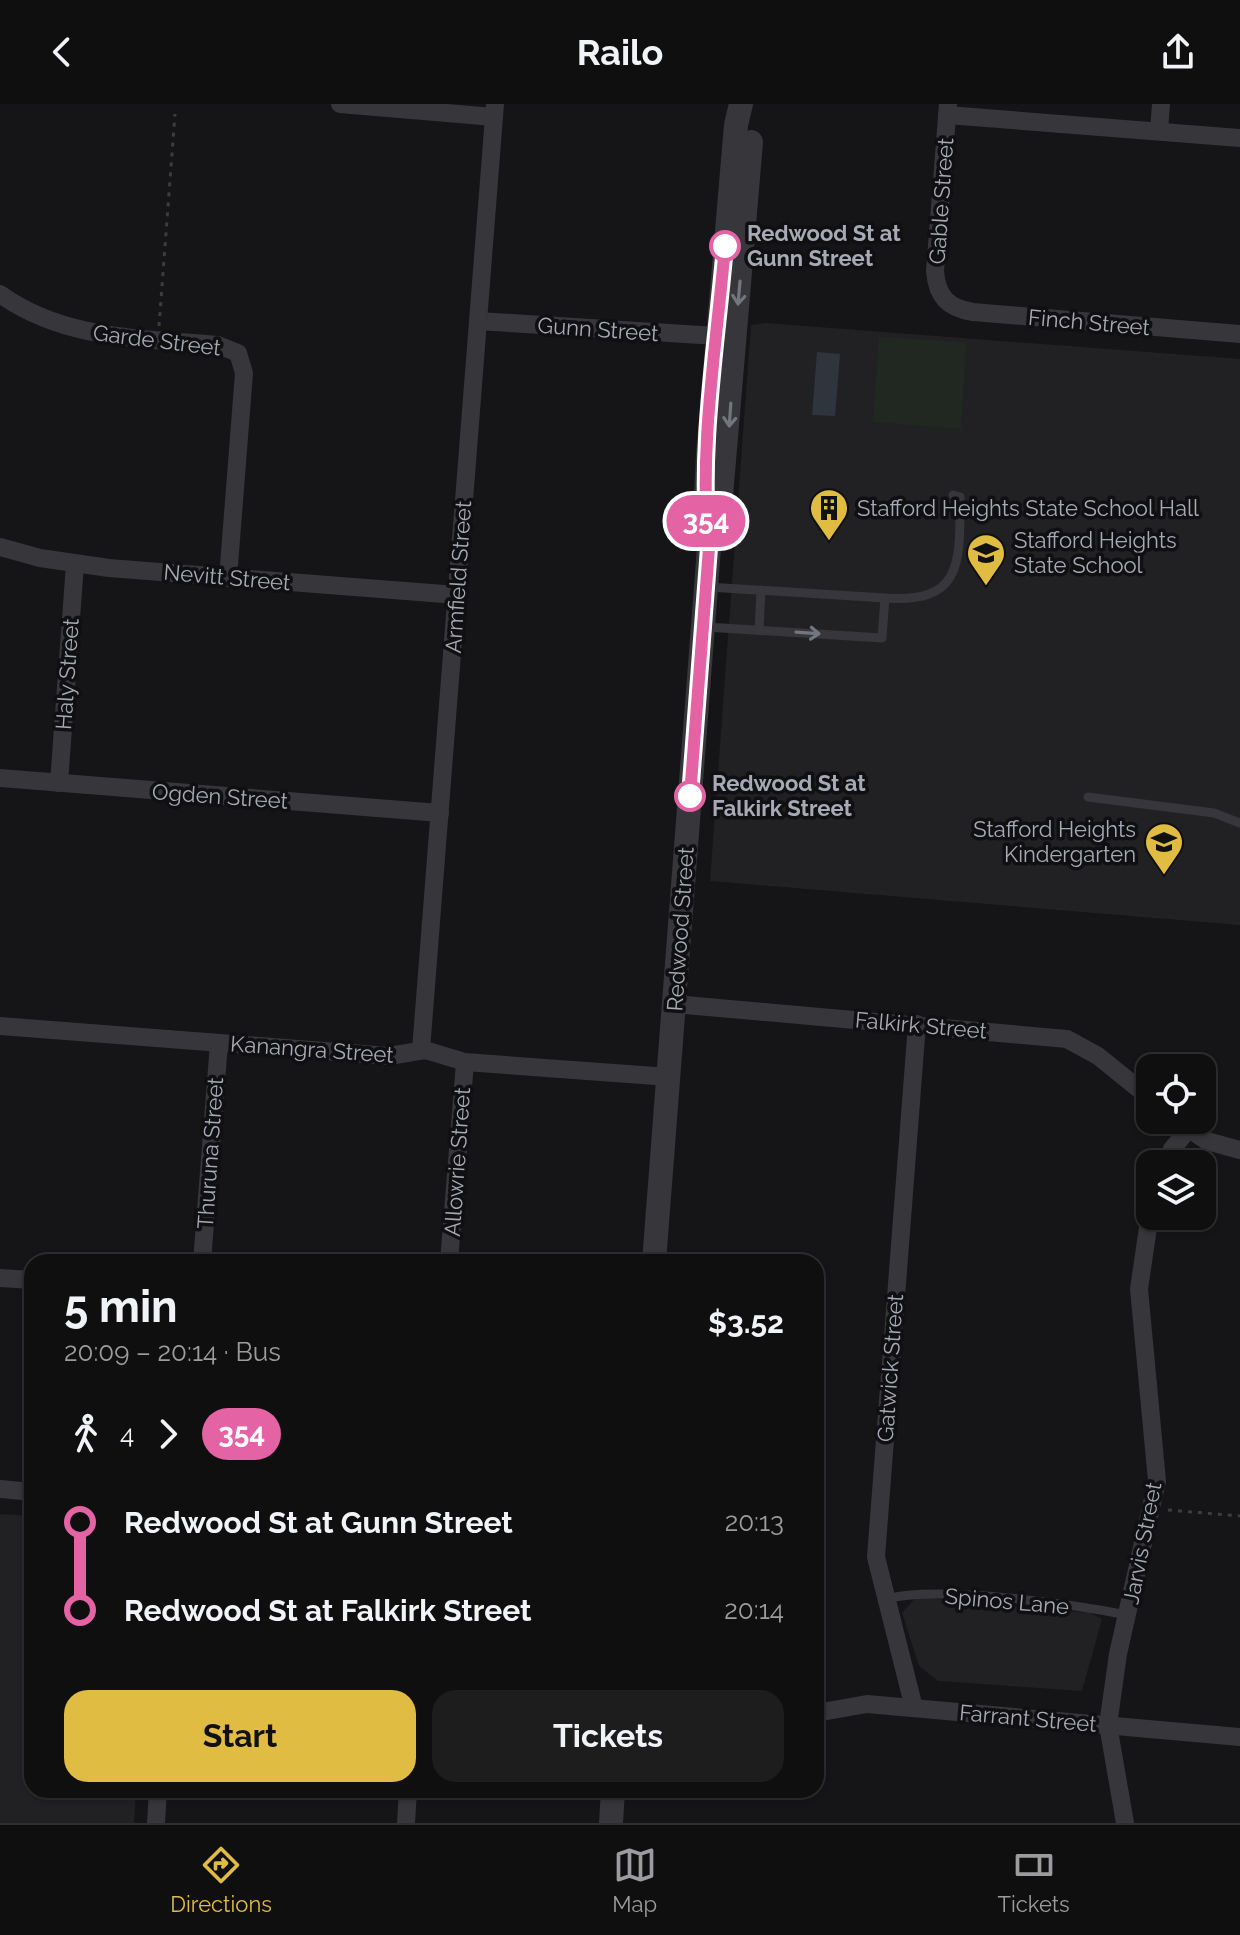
<!DOCTYPE html>
<html lang="en">
<head>
<meta charset="utf-8">
<style>
	:root { --surface:#100f10; --page:#1e1d1e; --text:#f1f3f6; --muted:#9c9c9f; --line:#302f30; --accent:#e0bc42 }
	body { margin:0; font-family:Raleway,sans-serif; background:var(--page); color:var(--text); height:100vh; display:flex; flex-direction:column; font-size:30px; white-space:nowrap }
	* { box-sizing:border-box; margin:0 }
	p { font-size:26px; color:var(--muted) }
	.icon { flex:none; width:44px; height:44px; fill:none; stroke:currentColor; stroke-width:2; stroke-linecap:round; stroke-linejoin:round }
	.map { position:relative; flex:1; overflow:hidden }
	.drawer { position:absolute; left:24px; top:1150px; width:800px; height:544px; display:flex; flex-direction:column; background:var(--surface); border-radius:24px; box-shadow:0 2px 6px #0004,0 0 0 2px var(--line) }
	.drawer>* { flex:none }
	.badge { padding:0 16px; border-radius:26px; font-size:28px; line-height:52px }
	.tools { position:absolute; left:1136px; top:950px; display:grid; gap:16px }
	.tools a { display:grid; place-items:center; width:80px; height:80px; border-radius:16px; background:var(--surface); box-shadow:0 2px 6px #0004,0 0 0 2px var(--line); font-size:40px }
	.map>.badge { position:absolute; translate:-50% -50%; box-shadow:0 0 0 4px #fff }
	.legs { display:flex; align-items:center; gap:12px; height:88px; padding:0 40px; font-size:26px }
	.legs p { margin-inline-start:auto }
	.summary { display:flex; align-items:center; justify-content:space-between; height:136px; padding:0 40px }
	h1 { font-size:44px; font-weight:700; line-height:60px }
	.primary-button { display:flex; gap:16px; margin-top:auto; padding:16px 40px }
	.primary-button a { flex:1; height:92px; border-radius:24px; background:var(--accent); color:#111; font-size:32px; font-weight:700; line-height:92px; text-align:center }
	.primary-button a+a { background:var(--page); color:var(--text) }
	ul { padding:0 40px; list-style:none }
	li { display:flex; align-items:center; gap:28px; height:88px; font-size:30px }
	li i { display:grid; place-items:center; width:12px; height:100%; margin:0 10px; background:currentColor }
	li i::after { content:''; width:20px; height:20px; margin:-10px; border:6px solid; border-radius:50%; background:var(--surface) }
	li p { margin-inline-start:auto }
	li:first-child i { background:linear-gradient(#0000 50%,currentColor 0) }
	li:last-child i { background:linear-gradient(currentColor 50%,#0000 0) }
	header { display:flex; justify-content:space-between; align-items:center; height:104px; padding:0 40px; background:var(--surface); font-size:36px; font-weight:700 }
	.tab-bar { display:flex; justify-content:space-around; align-items:center; height:112px; border-top:2px solid var(--line); background:var(--surface); font-size:22px; color:var(--muted) }
	.tab-bar a { display:grid; justify-items:center; gap:4px }
	.tab-bar .selected { color:var(--accent) }
	.map>svg:first-child { display:block }
</style>
</head>
<body>
<header><svg class="icon" aria-label="back" viewBox="0 0 24 24"><path d="M15 5l-7 7 7 7"/></svg>Railo<svg class="icon" aria-label="share" viewBox="0 0 24 24"><path d="M12 15V3M7 8l5-5 5 5M5 13v7h14v-7"/></svg></header>
<div class="map">
<svg width="1240" height="1719" viewBox="0 0 1240 1719">
	<rect width="100%" height="100%" fill="#151416"/>
	<g fill="#212023">
		<path d="M766 219 1240 255V821L710 777 751 221Z"/>
		<path d="M0 1410 32 1412V1686H136L134 1719H0Z"/>
		<path d="M916 1493 1090 1509 1102 1515 1082 1587 938 1577 919 1562 902 1509Z"/>
	</g>
	<path fill="#212822" d="M879 233 966 238 961 325 873 318Z"/>
	<path fill="#2f353d" d="M817 248 840 250 835 312 812 311Z"/>
	<g fill="none" stroke-linecap="round" stroke-linejoin="round">
		<g stroke="#3c3d41" stroke-width="3" stroke-dasharray="4 6" stroke-linecap="butt">
			<path d="M159 222 175 10"/>
			<path d="M1168 1406 1240 1412"/>
		</g>
		<g stroke="#36363b" stroke-width="9">
			<path d="M885 494C963 500 960 458 960 393L953 391"/>
			<path d="M706 523 882 534 885 494 708 483"/>
			<path d="M759 526 761 486"/>
			<path d="M1088 693 1214 709 1240 719"/>
			<path d="M886 1495C937 1481 1073 1500 1127 1511"/>
		</g>
		<g stroke="#36363b" stroke-width="18">
			<path d="M340 0 494 13"/>
			<path d="M948 0 935 167C937 193 948 204 973 208L1240 230"/>
			<path d="M947 11 1240 34"/>
			<path d="M1159 27 1161 0"/>
			<path d="M0 190C64 236 142 234 218 241L238 249 244 269 228 474"/>
			<path d="M478 217 717 232"/>
			<path d="M0 443 40 454 109 464 457 491"/>
			<path d="M0 674 440 709"/>
			<path d="M59 679 75 460"/>
			<path d="M674 900 1067 935 1098 952 1150 994"/>
			<path d="M0 922 389 952 425 946 465 958 669 973"/>
			<path d="M421 946 495 0"/>
			<path d="M1176 1016 1207 1037 1240 1046"/>
			<path d="M1166 1060 1172 1045 1188 1026"/>
			<path d="M202 1158 219 939"/>
			<path d="M449 1158 465 958"/>
			<path d="M0 1174 32 1176"/>
			<path d="M0 1385 32 1388"/>
			<path d="M914 1604 876 1453 917 920"/>
			<path d="M816 1609 867 1600 1240 1633"/>
			<path d="M156 1719 158 1686"/>
			<path d="M406 1719 408 1686"/>
			<path d="M1125 1719 1108 1621 1118 1550 1157 1377 1139 1185 1150 1110"/>
		</g>
		<g stroke="#36363b" stroke-width="24">
			<path d="M719 416 751 38"/>
			<path d="M654 1158 709 444 705 412 708 350 736 21 741 0"/>
			<path d="M611 1719 613 1686"/>
		</g>
	</g>
	<defs><path id="oneway-shaft" d="M-6 0H5M1.5-3L5.5 0L1.5 3" fill="none" stroke-width="1.6" stroke-linecap="round" stroke-linejoin="round" transform="scale(2)"/></defs>
	<g stroke="#74767e">
		<use href="#oneway-shaft" transform="translate(739 189) rotate(95)"/>
		<use href="#oneway-shaft" transform="translate(730 311) rotate(94)"/>
		<use href="#oneway-shaft" transform="translate(808 529) rotate(4)"/>
	</g>
	<g fill="none" stroke-linecap="round" stroke-linejoin="round">
		<defs>
			<path id="line-1" d="M690 692 709 444C698 349 717 237 725 142"/>
		</defs>
		<use href="#line-1" stroke="#fff" stroke-width="18"/>
		<use href="#line-1" stroke="#e463a4" stroke-width="12"/>
	</g>
	<defs>
		<symbol id="building-pin" viewBox="-11 -11 22 30"><path d="M0 17L-7.5 6A9.5 9.5 0 1 1 7.5 6Z" fill="#e0bc42" stroke="#100f11"/><path d="M-4-6H4V6H1V3H-1V6H-4ZM-2.5-4.3h1.7v1.8h-1.7ZM.8-4.3h1.7v1.8H.8ZM-2.5-1h1.7V.8h-1.7ZM.8-1h1.7V.8H.8Z" fill="#111"/></symbol>
		<symbol id="school-pin" viewBox="-11 -11 22 30"><path d="M0 17L-7.5 6A9.5 9.5 0 1 1 7.5 6Z" fill="#e0bc42" stroke="#100f11"/><path d="M0-5L7-2L0 1L-7-2ZM-4 1L0 2.5L4 1V4Q0 6-4 4Z" fill="#111"/></symbol>
	</defs>
	<g fill-rule="evenodd">
		<use href="#building-pin" x="807" y="382" width="44" height="60"/>
		<use href="#school-pin" x="964" y="427" width="44" height="60"/>
		<use href="#school-pin" x="1142" y="716" width="44" height="60"/>
	</g>
	<g fill="#fff" stroke="#e463a4" stroke-width="4">
		<circle cx="725" cy="142" r="14"/>
		<circle cx="690" cy="692" r="14"/>
	</g>
	<g text-anchor="middle" stroke-width="7" stroke-linejoin="round" paint-order="stroke">
		<g font-size="22" fill="#a7aab5" stroke="#100f11">
			<text transform="translate(941 97) rotate(-86)" y="8">Gable Street</text>
			<text transform="translate(1089 218) rotate(5)" y="8">Finch Street</text>
			<text transform="translate(598 225) rotate(4)" y="8">Gunn Street</text>
			<text transform="translate(157 236) rotate(7)" y="8">Garde Street</text>
			<text transform="translate(227 473) rotate(5)" y="8">Nevitt Street</text>
			<text transform="translate(458 473) rotate(-86)" y="8">Armfield Street</text>
			<text transform="translate(67 570) rotate(-86)" y="8">Haly Street</text>
			<text transform="translate(220 692) rotate(4)" y="8">Ogden Street</text>
			<text transform="translate(680 825) rotate(-86)" y="8">Redwood Street</text>
			<text transform="translate(921 921) rotate(5)" y="8">Falkirk Street</text>
			<text transform="translate(312 945) rotate(4)" y="8">Kanangra Street</text>
			<text transform="translate(210 1049) rotate(-86)" y="8">Thuruna Street</text>
			<text transform="translate(457 1058) rotate(-86)" y="8">Allowrie Street</text>
			<text transform="translate(890 1264) rotate(-86)" y="8">Gatwick Street</text>
			<text transform="translate(1142 1439) rotate(-79)" y="8">Jarvis Street</text>
			<text transform="translate(1007 1497) rotate(5)" y="8">Spinos Lane</text>
			<text transform="translate(1028 1614) rotate(5)" y="8">Farrant Street</text>
		</g>
		<g font-size="22" font-weight="bold" fill="#a7aab5" stroke="#100f11" text-anchor="start">
			<text x="747" y="137">Redwood St at<tspan x="747" dy="25">Gunn Street</tspan></text>
			<text x="712" y="687">Redwood St at<tspan x="712" dy="25">Falkirk Street</tspan></text>
		</g>
		<g font-size="22" fill="#a7aab5" stroke="#100f11" text-anchor="start">
			<text x="857" y="412">Stafford Heights State School Hall</text>
			<text x="1014" y="444">Stafford Heights<tspan x="1014" dy="25">State School</tspan></text>
			<text x="1136" y="733" text-anchor="end">Stafford Heights<tspan x="1136" dy="25">Kindergarten</tspan></text>
		</g>
	</g>
</svg>
<div class="tools">
<a><svg class="icon" aria-label="locate" viewBox="0 0 24 24"><circle cx="12" cy="12" r="6"/><path d="M12 2v4M12 18v4M2 12h4M18 12h4"/></svg></a>
<a><svg class="icon" aria-label="layers" viewBox="0 0 24 24"><path d="M12 4l9 5-9 5-9-5zM3 14l9 5 9-5"/></svg></a>
</div>
<b class="badge" style="left:706px;top:417px;background:#e463a4;color:#fff">354</b>
<section class="drawer">
<div class="summary"><div><h1>5 min</h1><p>20:09 – 20:14 · Bus</p></div><b>$3.52</b></div>
<div class="legs"><svg class="icon" aria-label="walk" viewBox="0 0 24 24"><circle cx="13" cy="4" r="2"/><path d="M13 8l-2 6 4 7M11 14l-3 7M7 12l3-4h3l4 4"/></svg>4<svg class="icon" aria-label="forward" viewBox="0 0 24 24"><path d="M9 5l7 7-7 7"/></svg><b class="badge" style="background:#e463a4;color:#fff">354</b></div>
<ul>
<li><i style="color:#e463a4"></i><b>Redwood St at Gunn Street</b><p>20:13</p></li>
<li><i style="color:#e463a4"></i><b>Redwood St at Falkirk Street</b><p>20:14</p></li>
</ul>
<div class="primary-button"><a>Start</a><a>Tickets</a></div>
</section>
</div>
<nav class="tab-bar">
<a class="selected"><svg class="icon" aria-label="directions" viewBox="0 0 24 24"><path d="M12 3l9 9-9 9-9-9zM9 14v-3h6M13 9l2 2-2 2"/></svg>Directions</a>
<a><svg class="icon" aria-label="map" viewBox="0 0 24 24"><path d="M3 6l6-2 6 2 6-2v14l-6 2-6-2-6 2zM9 4v14M15 6v14"/></svg>Map</a>
<a><svg class="icon" aria-label="tickets" viewBox="0 0 24 24"><path d="M3 7h18v10H3zM15 7v10"/></svg>Tickets</a>
</nav>
</body>
</html>
